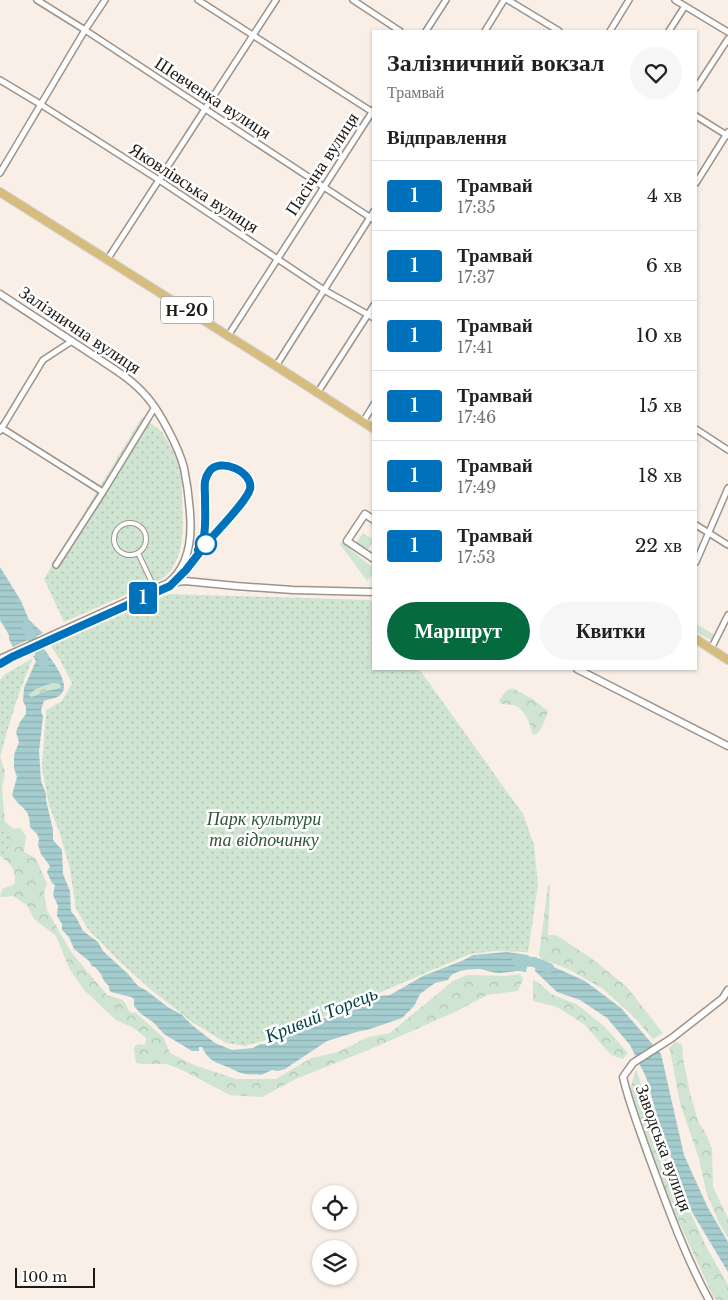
<!DOCTYPE html>
<html lang="uk">
<head>
<meta charset="utf-8">
<style>
	:root { --surface:#fff; --page:#f6f6f6; --text:#202124; --muted:#757577; --line:#e0e0e0; --accent:#066a3f }
	body { margin:0; font-family:"Libre Baskerville",serif; background:var(--page); color:var(--text); height:100vh; display:flex; flex-direction:column; font-size:19px; white-space:nowrap }
	* { box-sizing:border-box; margin:0 }
	p { font-size:16px; color:var(--muted) }
	.icon { flex:none; width:28px; height:28px; fill:none; stroke:currentColor; stroke-width:2; stroke-linecap:round; stroke-linejoin:round }
	.map { position:relative; flex:1; overflow:hidden }
	.side { position:absolute; left:372px; top:30px; width:325px; height:640px; display:flex; flex-direction:column; background:var(--surface); border-radius:0px; box-shadow:0 1px 4px #0004 }
	.side>* { flex:none }
	.badge { padding:0 10px; border-radius:4px; font-size:18px; line-height:32px }
	.tools { position:absolute; left:312px; top:1185px; display:grid; gap:10px }
	.tools a { display:grid; place-items:center; width:45px; height:45px; border-radius:50%; background:var(--surface); box-shadow:0 1px 4px #0004; font-size:25px }
	.scale { position:absolute; left:15px; bottom:12px; width:80px; box-sizing:border-box; padding-left:5px; border:2px solid #1c1916; border-top:0; font-size:14px; line-height:18px; white-space:nowrap; color:#1c1916; -webkit-text-stroke:4px #fff; paint-order:stroke }
	.map>.badge { position:absolute; translate:-50% -50%; box-shadow:0 0 0 2px #fff }
	h2 { padding:0 15px; font-size:19px; line-height:45px }
	.round { display:grid; place-items:center; flex:none; width:52px; height:52px; border-radius:26px; background:var(--page) }
	.overview { display:flex; align-items:center; justify-content:space-between; height:85px; padding:0 15px }
	h1 { font-size:24px; font-weight:600; line-height:38px }
	.primary-button { display:flex; gap:10px; margin-top:auto; padding:10px 15px }
	.primary-button a { flex:1; height:58px; border-radius:30px; background:var(--accent); color:#fff; font-size:20px; font-weight:600; line-height:58px; text-align:center }
	.primary-button a+a { background:var(--page); color:var(--text) }
	ul { padding:0; list-style:none }
	li { display:flex; align-items:center; gap:15px; height:70px; padding:0 15px; border-top:1px solid var(--line) }
	li div { flex:1 }
	li b { display:block; font-size:19px }
	li em { font-style:normal }
	li .badge { min-width:55px; font-weight:700; text-align:center }
	.map>svg:first-child { display:block }
</style>
</head>
<body>
<div class="map">
<svg width="728" height="1300" viewBox="0 0 728 1300">
	<defs>
		<pattern id="forest-crowns" width="20" height="18" patternUnits="userSpaceOnUse" patternTransform="scale(1.25)"><rect width="20" height="18" fill="#cfe5d1"/><path d="M2 6a3 3 0 1 1 6 0M12 15a3 3 0 1 1 6 0" fill="none" stroke="#b1c4b3"/></pattern>
		<pattern id="park-dots" width="8" height="8" patternUnits="userSpaceOnUse" patternTransform="scale(1.25)"><rect width="8" height="8" fill="#cfe5d1"/><path d="M2 2h.1M6 6h.1" fill="none" stroke="#b1c4b3" stroke-width="1.8" stroke-linecap="round"/></pattern>
		<pattern id="water-rules" width="6" height="5" patternUnits="userSpaceOnUse" patternTransform="scale(1.25)"><rect width="6" height="5" fill="#a5cdcf"/><path d="M0 2.5h6" fill="none" stroke="#8dafb1"/></pattern>
	</defs>
	<rect width="100%" height="100%" fill="#f9efe6"/>
	<g fill="#cfe5d1">
		<path d="M363 533 374 540 367 551 356 543Z"/>
		<path d="M342 542 374 569V573L367 581 340 544Z"/>
		<path d="M696 624 715 635 713 639 711 640 696 632Z"/>
	</g>
	<g fill="url(#forest-crowns)">
		<path d="M53 683 60 684 61 687C55 690 49 690 43 692 39 694 35 696 31 697L29 695C36 687 44 686 53 683Z"/>
		<path d="M512 688 531 698 548 711C545 720 542 731 535 735L532 733C530 723 525 708 513 705 509 704 505 705 500 703L499 700 506 691Z"/>
		<path d="M0 756 5 772 2 789 5 822 14 829 20 828 26 836 24 852 36 858 47 884 44 893 47 910 71 952 107 995 123 1000 130 1012 136 1013 163 1037 170 1053 194 1065 236 1079H276L311 1058 338 1052 368 1037 390 1033 453 981 467 975 507 976 520 974 523 979 518 991 487 995 457 1011 380 1045 296 1079 262 1097 230 1095 182 1070 166 1064H142L136 1063 134 1049 135 1046 138 1044 145 1045 146 1038 134 1028 116 1020 85 991 70 970 56 936 34 919 27 905 13 896 0 897 2 889 15 884C15 869 13 865 0 856Z"/>
		<path d="M548 885H550L548 935H556L591 958 627 987 663 1033 653 1039 635 1018 602 988 566 968 541 959 539 955Z"/>
		<path d="M533 980 538 982 551 994 578 1005 605 1027 628 1053 623 1059 611 1055 584 1024 557 1007 533 1001Z"/>
		<path d="M675 1042 682 1044 683 1058 690 1093 698 1121 706 1134 712 1149 713 1187 728 1218V1238L719 1223 706 1191 699 1159 680 1103 670 1050 669 1048Z"/>
		<path d="M636 1069 672 1174 708 1250 728 1285V1300H716L713 1296 670 1203 630 1090Z"/>
	</g>
	<g fill="url(#park-dots)">
		<path d="M142 417C148 422 156 426 161 431 166 437 173 451 176 458 182 471 182 486 182 500 183 526 186 561 162 579L64 622 44 579Z"/>
		<path d="M169 594 370 600 374 605V669H419L523 814 534 845 538 884 528 952 494 951 470 954 330 1014 280 1036 245 1046 226 1043 192 1022 150 989 118 960 88 929 76 909 70 869 60 834 49 805 42 768 46 710 62 701 72 683 60 660 51 646Z"/>
		<path d="M33 658C19 690 9 723 0 758V680L4 675Z"/>
		<path d="M0 818 13 846 5 856 0 852Z"/>
	</g>
	<g fill="url(#water-rules)" fill-rule="evenodd">
		<path d="M0 567 21 601 29 620 43 633 13 647 9 639V635L0 620Z"/>
		<path d="M45 650C51 660 74 686 59 696 55 699 48 699 44 701L41 710 43 717 39 751 41 781 46 794V800L53 830V840L62 850 63 874 70 891 71 911 77 919 83 931 98 942 103 951 128 974 138 986 147 991 169 1008 181 1014 193 1026 215 1043 232 1050 253 1048 260 1044H265L277 1038 291 1036 322 1018H336L363 1002 380 996 390 995 423 976 464 960 473 955 507 952 528 955 529 957 526 972C516 969 509 973 499 973 493 973 486 970 480 969 470 969 452 970 448 980L435 983 420 994 414 1006 402 1018 367 1030 360 1031 327 1041 285 1069 278 1071 272 1070 261 1075C256 1074 251 1075 245 1074 239 1073 235 1070 230 1068 216 1062 209 1062 202 1047H199V1051H192L164 1034 153 1022 141 1014 134 1006V999L131 997 111 992 109 989V986L104 981 101 974 95 967 92 966 89 961 74 949 69 937 62 930V924L57 916 58 906 53 895 55 885 52 883 47 872 50 866 41 854 38 845 39 839 37 834 30 827C30 807 21 810 12 795L17 777 14 768V755L19 742 16 732 20 722 26 714V707L23 701 24 688 36 661 33 656ZM53 683 60 684 61 687C55 690 49 690 43 692 39 694 35 696 31 697L29 695C36 687 44 686 53 683Z"/>
		<path d="M536 959 585 981 621 1008 661 1054 684 1155 708 1208 728 1242V1272L689 1207 661 1130 646 1077 630 1045 607 1018 580 1000 557 992 535 971Z"/>
	</g>
	<g fill="none" stroke-linecap="round" stroke-linejoin="round">
		<g stroke="#a5cdcf" stroke-width="10">
			<path d="M26 626 42 657 44 665"/>
			<path d="M517 961 534 962 549 968"/>
		</g>
		<defs>
			<g id="pedestrian">
				<circle cx="130" cy="539" r="16"/>
				<path d="M138 553 155 589"/>
			</g>
			<g id="minor">
				<path d="M37 0 85 30 374 220"/>
				<path d="M198 0 374 113"/>
				<path d="M353 0 400 31"/>
				<path d="M508 0 559 31"/>
				<path d="M675 0 728 32"/>
				<path d="M426 31 446 0"/>
				<path d="M485 31 504 0"/>
				<path d="M610 31 629 0"/>
				<path d="M669 31 685 6"/>
				<path d="M0 80 40 104 159 180 324 290 374 318"/>
				<path d="M696 88 728 39"/>
				<path d="M696 116 728 136"/>
				<path d="M0 173 85 30 105 0"/>
				<path d="M696 183 728 132"/>
				<path d="M107 260 205 109 276 0"/>
				<path d="M228 336 374 109"/>
				<path d="M276 366 374 211"/>
				<path d="M318 392 374 305"/>
				<path d="M363 422 374 404"/>
				<path d="M0 427 103 492 155 407"/>
				<path d="M696 429 728 450"/>
				<path d="M0 431 43 360 72 341"/>
				<path d="M696 525 728 545"/>
				<path d="M696 562 728 488"/>
				<path d="M56 565 103 492"/>
				<path d="M711 649 728 615"/>
			</g>
			<g id="tertiary">
				<path d="M0 294C32 315 64 336 96 357 114 369 133 380 147 397 160 412 179 448 184 468 187 483 189 498 190 513 192 538 189 567 168 583L0 659"/>
				<path d="M374 520 365 514 347 541 374 559"/>
				<path d="M169 583 185 581 236 586 293 590 374 592"/>
				<path d="M577 669 728 746"/>
				<path d="M709 1300C684 1254 666 1203 648 1154 639 1128 629 1103 623 1077L633 1063 672 1038 723 998 728 990"/>
			</g>
			<g id="primary">
				<path d="M0 192 276 366 374 429"/>
				<path d="M696 639 728 660"/>
			</g>
		</defs>
		<use href="#pedestrian" stroke="#9d938b" stroke-width="6"/>
		<use href="#minor" stroke="#9d938b" stroke-width="8"/>
		<use href="#tertiary" stroke="#9d938b" stroke-width="9"/>
		<use href="#primary" stroke="#d2d1d0" stroke-width="10"/>
		<use href="#pedestrian" stroke="#fff" stroke-width="4"/>
		<use href="#minor" stroke="#fff" stroke-width="5"/>
		<use href="#tertiary" stroke="#fff" stroke-width="6"/>
		<use href="#primary" stroke="#d6bd7e" stroke-width="8"/>
	</g>
	<g fill="none" stroke-linecap="round" stroke-linejoin="round">
		<defs>
			<path id="line" d="M0 664 12 657 170 586C175 581 181 575 186 570 193 561 200 552 207 543 216 532 247 501 250 489 254 472 219 456 209 472 203 480 205 488 205 498 205 510 206 524 204 536 203 540 200 545 198 550"/>
		</defs>
		<use href="#line" stroke="#fff" stroke-width="11"/>
		<use href="#line" stroke="#0072bc" stroke-width="8"/>
	</g>
	<circle fill="#fff" stroke="#0072bc" stroke-width="2.5" cx="206" cy="544" r="10"/>
	<g text-anchor="middle" stroke-width="5" stroke-linejoin="round" paint-order="stroke">
		<rect fill="#fff" stroke="#605e5c" stroke-width="1" x="161" y="296.5" width="52" height="27" rx="4"/>
		<g font-size="16" font-weight="bold" fill="#1c1916">
			<text x="187" y="316">Н-20</text>
		</g>
		<g font-size="18" fill="#1c1916" stroke="#fff">
			<text transform="translate(213 98) rotate(33)" y="6">Шевченка вулиця</text>
			<text transform="translate(322 164) rotate(-57)" y="6">Пасічна вулиця</text>
			<text transform="translate(194 188) rotate(33)" y="6">Яковлівська вулиця</text>
			<text transform="translate(80 330) rotate(34)" y="6">Залізнична вулиця</text>
			<text transform="translate(664 1148) rotate(70)" y="6">Заводська вулиця</text>
		</g>
		<g font-size="18" font-style="italic" fill="#2f5735" stroke="#fff">
			<text x="264" y="825">Парк культури<tspan x="264" dy="21">та відпочинку</tspan></text>
		</g>
		<g font-size="19" font-style="italic" fill="#003f43" stroke="#fff">
			<text transform="translate(321 1014) rotate(-22)" y="7">Кривий Торець</text>
		</g>
	</g>
</svg>
<div class="tools">
<a><svg class="icon" aria-label="locate" viewBox="0 0 24 24"><circle cx="12" cy="12" r="6"/><path d="M12 2v4M12 18v4M2 12h4M18 12h4"/></svg></a>
<a><svg class="icon" aria-label="layers" viewBox="0 0 24 24"><path d="M12 4l9 5-9 5-9-5zM3 14l9 5 9-5"/></svg></a>
</div>
<div class="scale">100 m</div>
<b class="badge" style="left:143px;top:598px;background:#0072bc;color:#fff">1</b>
<section class="side">
<div class="overview"><div><h1>Залізничний вокзал</h1><p>Трамвай</p></div><a class="round"><svg class="icon" aria-label="heart" viewBox="0 0 24 24"><path d="M12 20l-8-8c-3-5 5-10 8-4 3-6 11-1 8 4z"/></svg></a></div>
<h2>Відправлення</h2>
<ul>
<li><span class="badge" style="background:#0072bc;color:#fff">1</span><div><b>Трамвай</b><p>17:35</p></div><em>4 хв</em></li>
<li><span class="badge" style="background:#0072bc;color:#fff">1</span><div><b>Трамвай</b><p>17:37</p></div><em>6 хв</em></li>
<li><span class="badge" style="background:#0072bc;color:#fff">1</span><div><b>Трамвай</b><p>17:41</p></div><em>10 хв</em></li>
<li><span class="badge" style="background:#0072bc;color:#fff">1</span><div><b>Трамвай</b><p>17:46</p></div><em>15 хв</em></li>
<li><span class="badge" style="background:#0072bc;color:#fff">1</span><div><b>Трамвай</b><p>17:49</p></div><em>18 хв</em></li>
<li><span class="badge" style="background:#0072bc;color:#fff">1</span><div><b>Трамвай</b><p>17:53</p></div><em>22 хв</em></li>
</ul>
<div class="primary-button"><a>Маршрут</a><a>Квитки</a></div>
</section>
</div>
</body>
</html>
